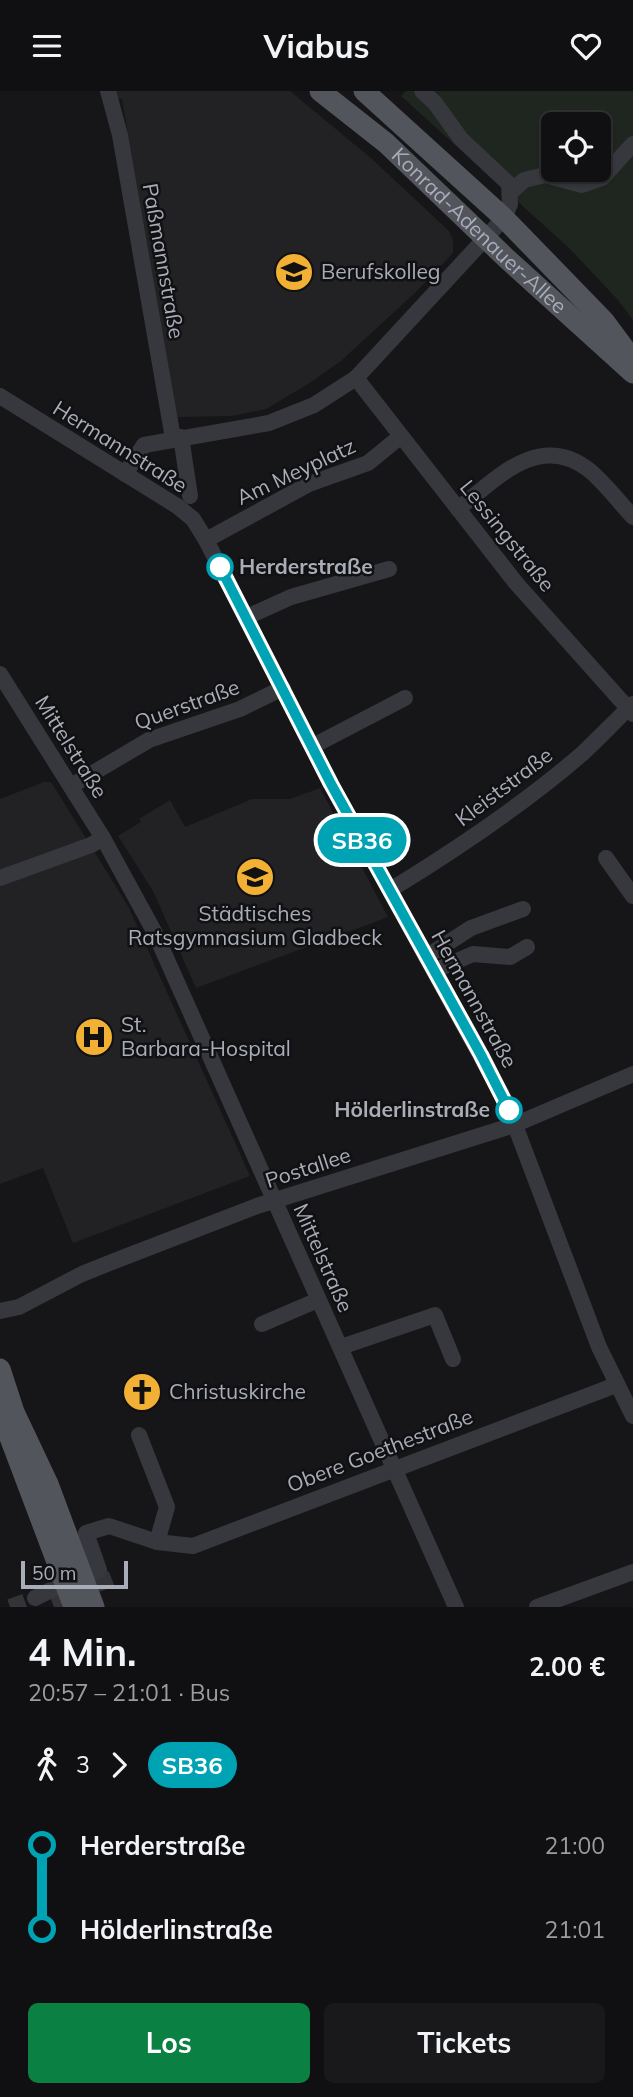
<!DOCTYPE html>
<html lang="de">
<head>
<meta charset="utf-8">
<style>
	:root { --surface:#101012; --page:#19191b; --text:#f1f3f6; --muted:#9c9d9f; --line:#303032; --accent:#0b8043 }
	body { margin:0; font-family:Mulish,sans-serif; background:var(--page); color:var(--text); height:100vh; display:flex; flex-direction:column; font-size:26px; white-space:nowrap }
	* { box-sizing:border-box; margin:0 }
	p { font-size:23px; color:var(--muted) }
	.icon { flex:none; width:38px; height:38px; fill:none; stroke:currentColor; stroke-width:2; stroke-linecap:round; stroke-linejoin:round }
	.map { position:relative; height:1516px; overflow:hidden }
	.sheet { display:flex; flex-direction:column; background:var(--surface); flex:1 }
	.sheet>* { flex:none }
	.badge { padding:0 14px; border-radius:23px; font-size:24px; line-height:46px }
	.fabs { position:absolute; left:541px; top:21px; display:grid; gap:14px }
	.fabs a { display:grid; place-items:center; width:70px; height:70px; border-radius:10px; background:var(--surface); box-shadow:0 2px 5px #0004,0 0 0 2px var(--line); font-size:35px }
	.scale { position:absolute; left:21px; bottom:18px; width:107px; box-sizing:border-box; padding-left:7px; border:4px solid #a8adb8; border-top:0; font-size:19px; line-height:24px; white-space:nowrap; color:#a8adb8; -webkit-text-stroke:5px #111113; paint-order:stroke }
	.map>.badge { position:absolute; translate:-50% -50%; box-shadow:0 0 0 4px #fff }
	.legs { display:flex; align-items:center; gap:10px; height:77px; padding:0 28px; font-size:23px }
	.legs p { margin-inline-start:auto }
	.overview { display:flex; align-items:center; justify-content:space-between; height:119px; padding:0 28px }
	h1 { font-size:38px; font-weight:700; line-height:52px }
	.action { display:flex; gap:14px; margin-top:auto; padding:14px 28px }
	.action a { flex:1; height:80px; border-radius:10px; background:var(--accent); color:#fff; font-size:28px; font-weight:700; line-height:80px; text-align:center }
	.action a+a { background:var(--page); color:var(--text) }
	ul { padding:0 28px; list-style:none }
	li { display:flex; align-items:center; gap:24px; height:84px; font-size:26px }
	li i { display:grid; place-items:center; width:10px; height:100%; margin:0 9px; background:currentColor }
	li i::after { content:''; width:18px; height:18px; margin:-9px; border:5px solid; border-radius:50%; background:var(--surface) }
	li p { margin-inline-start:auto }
	li:first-child i { background:linear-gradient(#0000 50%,currentColor 0) }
	li:last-child i { background:linear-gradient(currentColor 50%,#0000 0) }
	header { display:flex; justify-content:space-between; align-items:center; height:91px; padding:0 28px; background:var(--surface); font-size:32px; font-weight:700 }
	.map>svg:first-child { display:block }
</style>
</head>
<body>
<header><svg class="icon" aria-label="menu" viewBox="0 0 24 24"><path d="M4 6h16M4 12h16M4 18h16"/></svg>Viabus<svg class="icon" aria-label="heart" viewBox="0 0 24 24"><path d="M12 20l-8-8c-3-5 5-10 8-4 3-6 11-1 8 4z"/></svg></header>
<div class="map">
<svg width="633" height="1516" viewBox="0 0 633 1516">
	<rect width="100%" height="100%" fill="#161618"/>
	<g fill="#222225">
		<path d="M115 0H290L372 68 449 140 453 149V162L417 200 341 270 308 293 266 318 231 325 177 326 122 8H117Z"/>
		<path d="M44 691H51L128 815 250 1085 73 1152 43 1077 0 1093V708Z"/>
		<path d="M320 697 388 826 196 897 153 800 118 745 141 731 139 728 170 709 185 736 252 708H290Z"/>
	</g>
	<path fill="#1e261f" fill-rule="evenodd" d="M406 0H633V229L618 209 570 158 401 5ZM553 33H598V79H553Z"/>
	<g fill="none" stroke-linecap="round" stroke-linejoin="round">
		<g stroke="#333438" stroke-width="16" stroke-dasharray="16 8" stroke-linecap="butt">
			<path d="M52 1511 113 1487"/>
			<path d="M10 1516 35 1507"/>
		</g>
		<g stroke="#37383d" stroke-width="16">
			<path d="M108 0 120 44 173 347"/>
			<path d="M511 101 524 89 545 84 582 94 602 87 633 53"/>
			<path d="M356 287 516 492 633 623"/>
			<path d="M0 305 177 415 193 428 206 449 331 693 507 1013 599 1256 633 1325"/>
			<path d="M181 346 190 405"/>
			<path d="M125 383 144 354 269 332 314 314 356 287 504 127 510 113 509 93 461 48 435 12 422 0"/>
			<path d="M458 418C496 388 539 340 589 379 605 392 619 411 633 426"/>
			<path d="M206 449 309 393 368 372 401 345"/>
			<path d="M247 526 291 506 389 478"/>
			<path d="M0 583 103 747 155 842 456 1516"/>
			<path d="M313 655 405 607"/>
			<path d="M71 695 149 649 240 618 283 597"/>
			<path d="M606 767 633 805"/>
			<path d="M0 787 91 754 103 747"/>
			<path d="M390 799C457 758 523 714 583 662 600 646 616 629 633 613"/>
			<path d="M426 866 471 837 523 818"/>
			<path d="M434 880 473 863 510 866 527 856"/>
			<path d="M0 1220 19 1216 82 1183 117 1169 257 1115 514 1034 633 983"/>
			<path d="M262 1233 318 1209"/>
			<path d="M341 1256 435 1224 453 1268"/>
			<path d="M139 1344 167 1416 157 1451"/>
			<path d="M35 1507 65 1492 99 1479 86 1442 109 1435 157 1451 193 1455 616 1294"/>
			<path d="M537 1516 633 1481"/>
		</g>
		<g stroke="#53555c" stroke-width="21">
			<path id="s1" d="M320 0 386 52 506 167 633 282"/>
			<path d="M364 0 504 127 604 230 633 269"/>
			<path d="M0 1278 14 1321 48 1393 94 1516"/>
			<path d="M0 1320 74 1516"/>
		</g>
	</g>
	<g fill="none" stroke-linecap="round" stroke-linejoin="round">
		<defs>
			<path id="line-1" d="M220 476 331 693 481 964 509 1019"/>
		</defs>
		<use href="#line-1" stroke="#fff" stroke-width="16"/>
		<use href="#line-1" stroke="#00a3b4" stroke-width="10"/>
	</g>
	<defs>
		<symbol id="school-disc" viewBox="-11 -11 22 22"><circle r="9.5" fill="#f2b134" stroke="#111113"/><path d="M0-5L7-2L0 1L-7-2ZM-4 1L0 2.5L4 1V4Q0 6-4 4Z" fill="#111"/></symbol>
		<symbol id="hospital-disc" viewBox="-11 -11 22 22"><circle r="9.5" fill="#f2b134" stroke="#111113"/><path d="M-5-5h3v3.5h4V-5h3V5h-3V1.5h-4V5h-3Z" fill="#111"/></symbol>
		<symbol id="church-disc" viewBox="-11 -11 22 22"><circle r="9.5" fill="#f2b134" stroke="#111113"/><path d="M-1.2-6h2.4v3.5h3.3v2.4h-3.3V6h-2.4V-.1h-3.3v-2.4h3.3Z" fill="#111"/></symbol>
	</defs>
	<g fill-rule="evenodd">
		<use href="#school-disc" x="272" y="159" width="44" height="44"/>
		<use href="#school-disc" x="233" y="764" width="44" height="44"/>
		<use href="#hospital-disc" x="72" y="924" width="44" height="44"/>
		<use href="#church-disc" x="120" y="1279" width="44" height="44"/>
	</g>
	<g fill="#fff" stroke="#00a3b4" stroke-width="3.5">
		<circle cx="220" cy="476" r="12"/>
		<circle cx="509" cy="1019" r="12"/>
	</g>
	<g text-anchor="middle" stroke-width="5" stroke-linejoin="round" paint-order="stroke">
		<g font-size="21" fill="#a8adb8" stroke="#111113">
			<text dy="7" stroke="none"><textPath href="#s1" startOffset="212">Konrad-Adenauer-Allee</textPath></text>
			<text transform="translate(163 170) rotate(80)" y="7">Paßmannstraße</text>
			<text transform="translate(120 356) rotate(32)" y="7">Hermannstraße</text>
			<text transform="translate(296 381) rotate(-25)" y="7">Am Meyplatz</text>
			<text transform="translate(507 445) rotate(51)" y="7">Lessingstraße</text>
			<text transform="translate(187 614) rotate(-20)" y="7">Querstraße</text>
			<text transform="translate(71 656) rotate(58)" y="7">Mittelstraße</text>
			<text transform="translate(504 696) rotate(-37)" y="7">Kleiststraße</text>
			<text transform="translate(474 908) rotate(61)" y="7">Hermannstraße</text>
			<text transform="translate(308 1077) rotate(-18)" y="7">Postallee</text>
			<text transform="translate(323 1167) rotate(66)" y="7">Mittelstraße</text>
			<text transform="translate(380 1360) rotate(-21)" y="7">Obere Goethestraße</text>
		</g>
		<g font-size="21" fill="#a8adb8" stroke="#111113" text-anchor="start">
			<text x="321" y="188">Berufskolleg</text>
			<text x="255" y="830" text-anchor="middle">Städtisches<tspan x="255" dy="24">Ratsgymnasium Gladbeck</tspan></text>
			<text x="121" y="941">St.<tspan x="121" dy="24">Barbara-Hospital</tspan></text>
			<text x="169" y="1308">Christuskirche</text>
		</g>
		<g font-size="21" font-weight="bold" fill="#a8adb8" stroke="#111113" text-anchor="start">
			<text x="239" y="483">Herderstraße</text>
			<text x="490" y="1026" text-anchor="end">Hölderlinstraße</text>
		</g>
	</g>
</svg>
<div class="fabs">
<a><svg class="icon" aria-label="locate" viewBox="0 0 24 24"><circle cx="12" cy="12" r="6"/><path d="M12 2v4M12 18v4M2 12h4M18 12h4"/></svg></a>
</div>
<div class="scale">50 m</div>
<b class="badge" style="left:362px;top:749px;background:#00a3b4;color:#fff">SB36</b>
</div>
<section class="sheet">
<div class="overview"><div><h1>4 Min.</h1><p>20:57 – 21:01 · Bus</p></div><b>2.00 €</b></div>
<div class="legs"><svg class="icon" aria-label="walk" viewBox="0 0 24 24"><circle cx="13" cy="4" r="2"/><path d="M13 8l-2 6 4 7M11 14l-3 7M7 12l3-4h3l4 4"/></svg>3<svg class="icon" aria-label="forward" viewBox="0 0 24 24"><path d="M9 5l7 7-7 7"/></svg><b class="badge" style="background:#00a3b4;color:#fff">SB36</b></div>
<ul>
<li><i style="color:#00a3b4"></i><b>Herderstraße</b><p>21:00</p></li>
<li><i style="color:#00a3b4"></i><b>Hölderlinstraße</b><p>21:01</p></li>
</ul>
<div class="action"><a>Los</a><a>Tickets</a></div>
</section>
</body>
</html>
